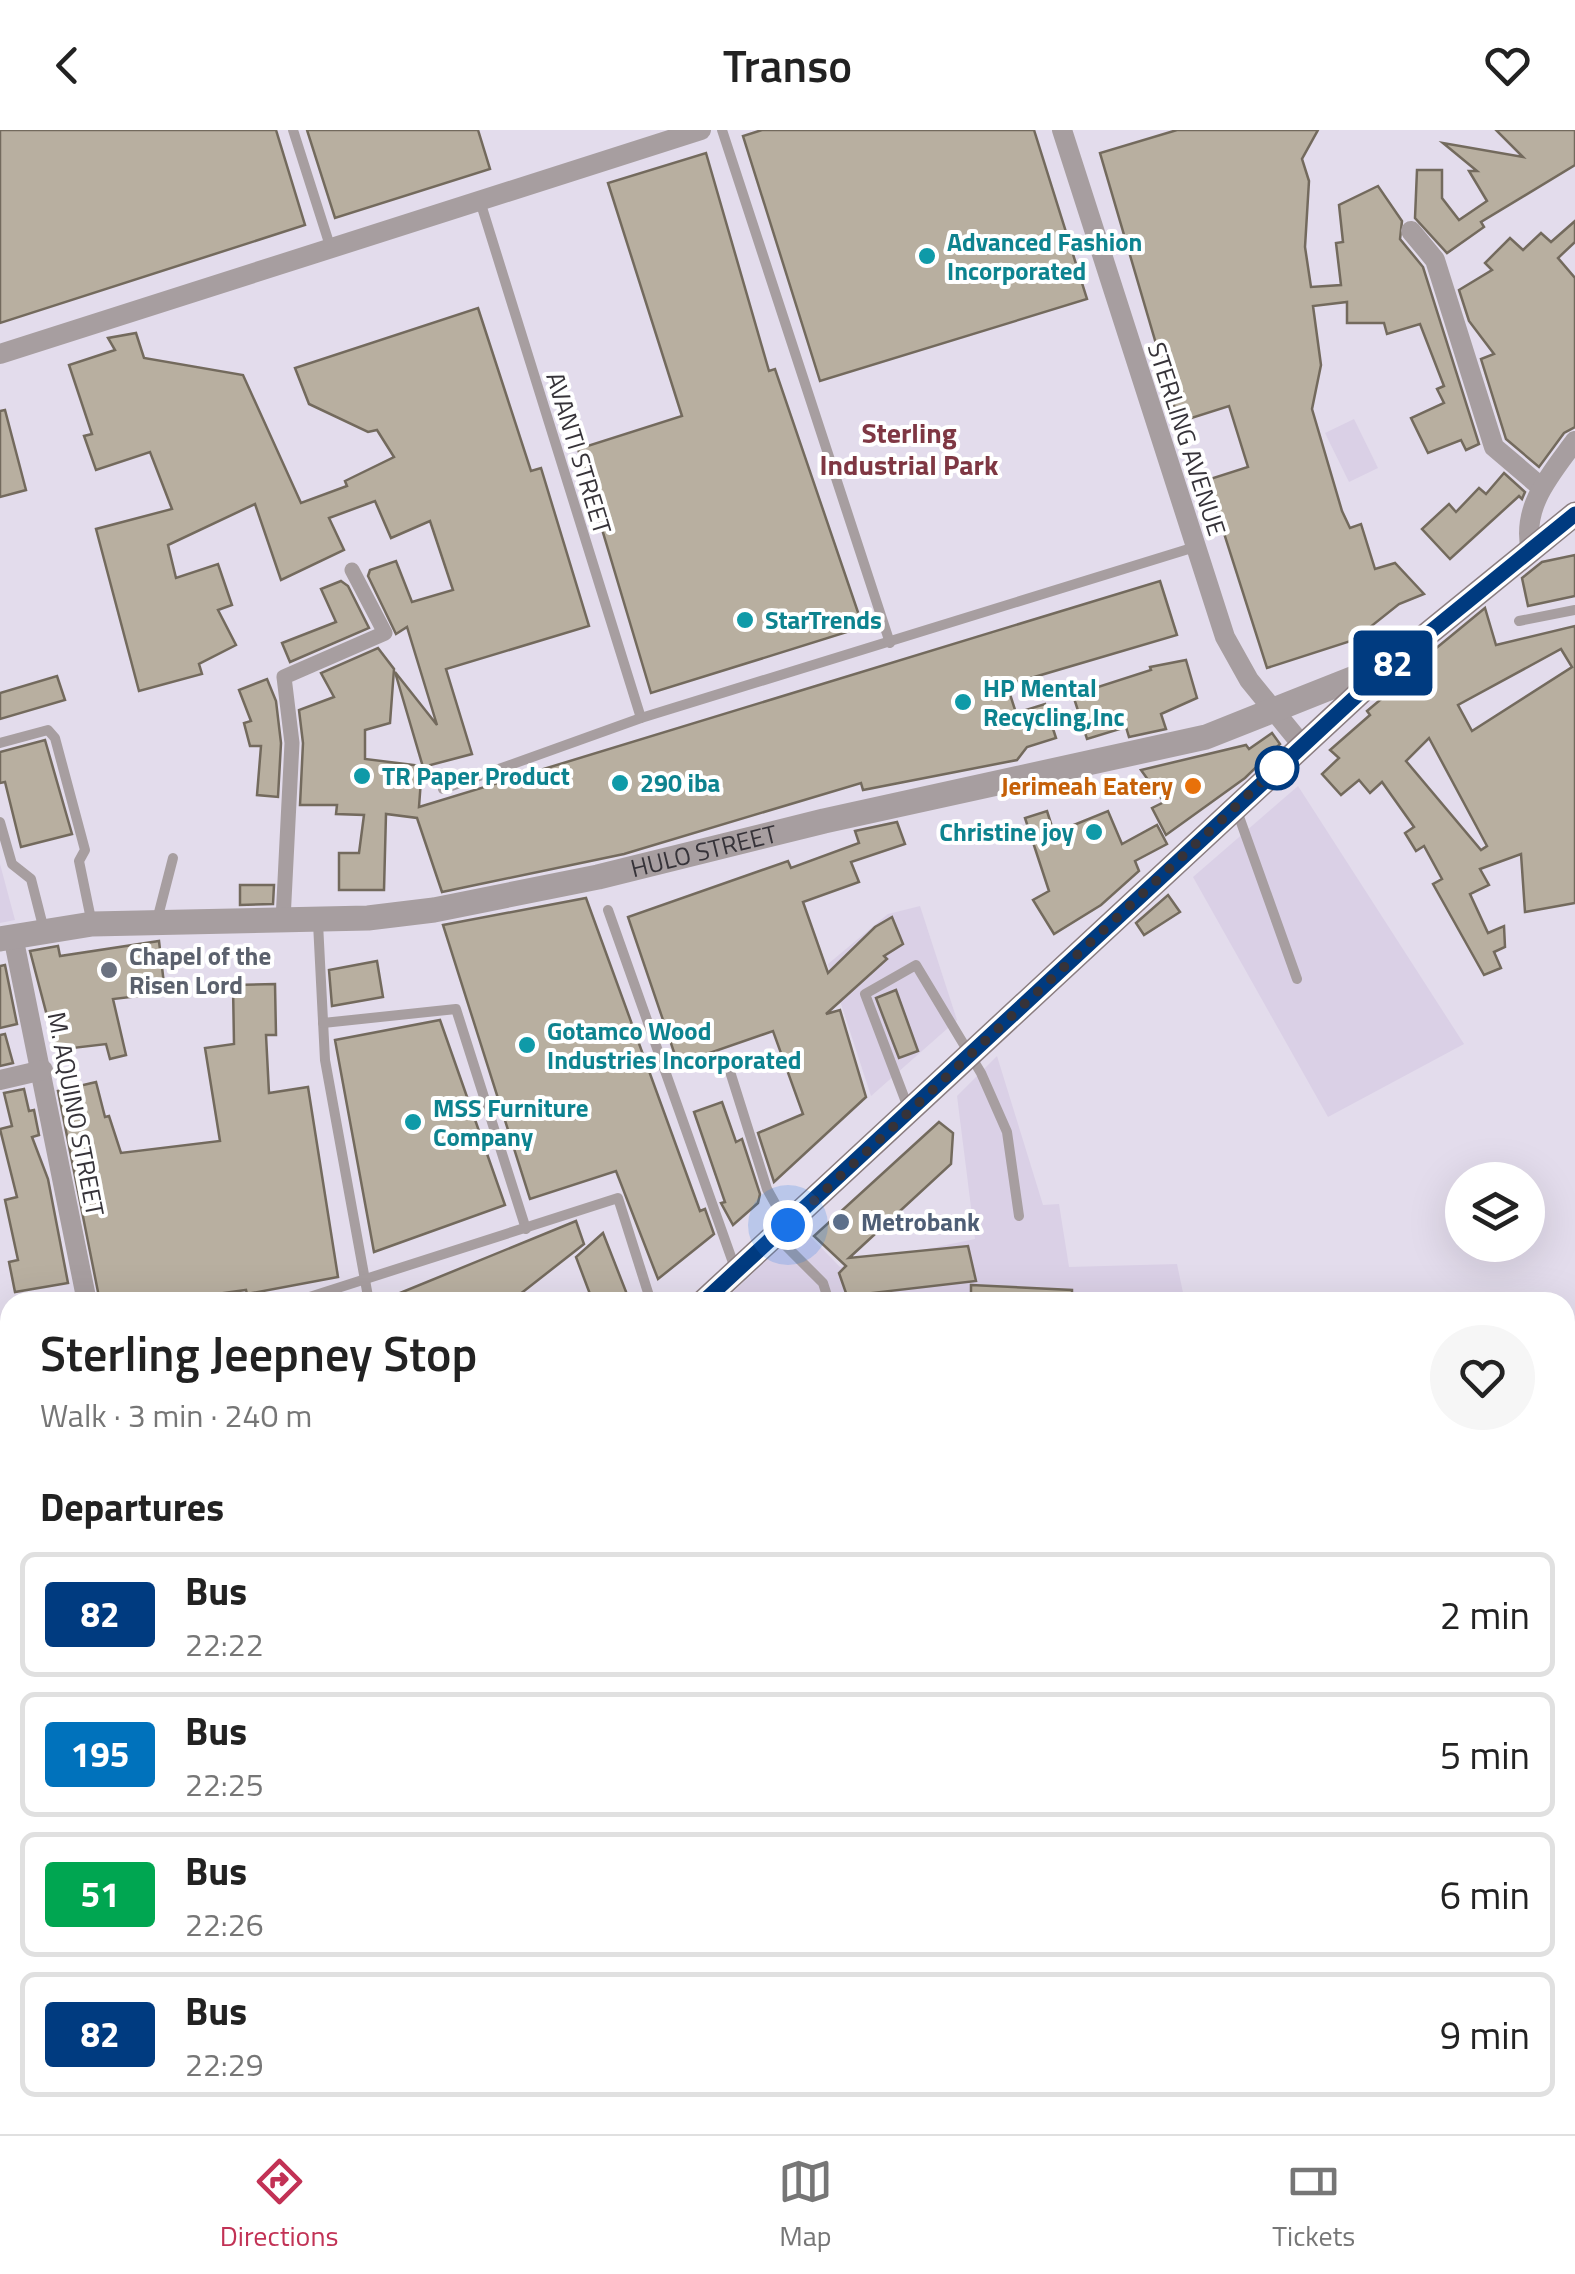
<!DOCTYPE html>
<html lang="en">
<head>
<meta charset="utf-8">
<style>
	:root { --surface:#fff; --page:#f6f6f6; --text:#222; --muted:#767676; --line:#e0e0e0; --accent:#c23255 }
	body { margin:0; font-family:"Titillium Web",sans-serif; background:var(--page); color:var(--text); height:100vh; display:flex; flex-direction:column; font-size:38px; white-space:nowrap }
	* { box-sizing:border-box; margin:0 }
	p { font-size:32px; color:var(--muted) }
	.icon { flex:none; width:55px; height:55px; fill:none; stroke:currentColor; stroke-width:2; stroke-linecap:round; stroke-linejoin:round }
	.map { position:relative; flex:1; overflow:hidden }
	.side { position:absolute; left:0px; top:1162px; width:1575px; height:842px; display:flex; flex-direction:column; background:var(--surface); border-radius:30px 30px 0 0; box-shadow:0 10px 40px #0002 }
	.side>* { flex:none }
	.badge { padding:0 20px; border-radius:8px; font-size:35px; line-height:65px }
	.controls { position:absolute; left:1445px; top:1032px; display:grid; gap:20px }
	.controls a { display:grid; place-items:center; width:100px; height:100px; border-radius:50%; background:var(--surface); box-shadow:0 10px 40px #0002; font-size:50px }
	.you { position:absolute; width:50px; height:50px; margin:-25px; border:8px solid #fff; border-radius:50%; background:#1a73e8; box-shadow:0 0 0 15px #1a73e833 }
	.map>.badge { position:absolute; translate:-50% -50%; box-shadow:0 0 0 5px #fff }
	h2 { padding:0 40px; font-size:38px; line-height:90px }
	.round { display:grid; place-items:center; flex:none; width:105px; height:105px; border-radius:52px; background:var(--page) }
	.summary { display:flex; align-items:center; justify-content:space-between; height:170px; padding:0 40px }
	h1 { font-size:48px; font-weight:600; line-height:75px }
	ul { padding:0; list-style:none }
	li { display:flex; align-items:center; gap:30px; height:125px; margin:0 20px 15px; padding:0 20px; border:5px solid var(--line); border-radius:15px }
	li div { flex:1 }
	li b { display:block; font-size:38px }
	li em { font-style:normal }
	li .badge { min-width:110px; font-weight:700; text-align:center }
	header { display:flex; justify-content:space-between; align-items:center; height:130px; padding:0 40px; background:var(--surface); font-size:45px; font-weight:600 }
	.tabs { display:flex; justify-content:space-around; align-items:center; height:140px; border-top:2px solid var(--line); background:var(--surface); font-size:28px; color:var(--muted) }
	.tabs a { display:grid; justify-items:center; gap:5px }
	.tabs .active { color:var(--accent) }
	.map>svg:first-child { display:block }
</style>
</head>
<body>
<header><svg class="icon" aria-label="back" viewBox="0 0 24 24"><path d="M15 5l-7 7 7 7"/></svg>Transo<svg class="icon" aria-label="heart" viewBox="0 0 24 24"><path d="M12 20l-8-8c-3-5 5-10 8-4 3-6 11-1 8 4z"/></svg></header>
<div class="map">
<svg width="1575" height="2004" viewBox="0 0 1575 2004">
	<rect width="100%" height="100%" fill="#e3dcec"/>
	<g fill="#dad0e6">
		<path d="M1354 289 1378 338 1349 352 1325 303Z"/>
		<path d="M1298 656 1464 914 1328 987 1193 747Z"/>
		<path d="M0 734 15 790 0 793Z"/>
		<path d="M920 776 957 890 871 966 828 834 888 784Z"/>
		<path d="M997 926 1043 1075 1059 1074 1069 1137 1177 1134 1185 1172H723L801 1097 840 1137 975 1109 957 966Z"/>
		<path d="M980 1995H1092L1100 2004H979Z"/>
	</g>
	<g fill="#b8afa0" stroke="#736a5d" stroke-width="2.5" fill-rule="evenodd">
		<path d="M0 0H276L305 95 0 193Z"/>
		<path d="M307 0H478L490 39 335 88Z"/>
		<path d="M762 0H1034L1087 169 820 251 743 6Z"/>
		<path d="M1177 0H1318L1302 29 1309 51 1305 117 1311 157 1341 155 1336 113 1343 112 1339 75 1378 56 1402 91 1400 109 1423 137 1479 314 1466 320 1461 310 1428 323 1411 288 1444 273 1437 259 1444 256 1420 194 1387 204 1384 193H1347V172L1313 176 1321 235 1312 279 1342 381 1350 398 1361 394 1375 439 1395 433 1424 464 1399 474 1354 510 1267 538 1207 350 1248 337 1229 276 1179 292 1100 23Z"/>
		<path d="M1496 0H1575V35L1481 92 1484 97 1447 123 1415 88 1417 40H1442V68L1459 90 1487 71 1469 41H1477L1443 13 1523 27Z"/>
		<path d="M706 23 769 241 775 239 863 497 651 563 578 319 682 286 608 53Z"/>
		<path d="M1575 91V112L1558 128 1575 148V297L1564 303 1539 337 1506 309 1481 229 1494 224 1469 191 1459 160 1492 140 1485 133 1510 108 1523 120 1541 103 1551 112Z"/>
		<path d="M478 178 531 341 541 338 589 496 446 539 472 624 423 637 395 542 437 595 407 497 396 504 368 446 370 440 396 431 412 472 453 460 430 391 391 408 375 371 329 388 344 420 281 450 255 374 168 415 176 448 218 434 232 475 218 480 236 515 199 534 202 544 139 561 96 399 172 379 150 322 96 340 84 306 92 304 69 235 115 220 108 208 136 203 144 228 243 245 301 373 347 356 345 351 394 327 377 300 368 302 309 274 295 238Z"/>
		<path d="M5 280 26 360 0 367V281Z"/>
		<path d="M1504 343 1525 362 1522 369 1519 366 1450 429 1422 399 1449 374 1456 382 1479 358 1486 364Z"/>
		<path d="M1575 425V466L1528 476 1522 448 1542 432Z"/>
		<path d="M341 451 348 456 369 498 290 532 282 513 336 492 321 459Z"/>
		<path d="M1160 451 1177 505 1007 555 1016 583 1045 574 1056 608 1027 617 1017 630 863 660 861 653 624 724 442 762 417 688 386 684 384 760H339V723H359L364 685 336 684 337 675H300L303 613 299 580 334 567 321 543 378 518 394 539 390 593 365 600V629L422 636 419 677Z"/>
		<path d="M1485 478 1496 515 1575 496V773L1525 782 1521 724 1480 739 1489 755 1470 764 1488 803 1504 796 1505 817 1494 822 1501 838 1484 845 1433 754 1442 749 1424 716 1416 721 1405 703 1414 697 1382 652 1370 663 1359 650 1341 665 1322 644 1339 628 1330 620 1370 585 1367 581 1398 555 1395 552ZM1561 519 1572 537 1472 601 1458 575ZM1429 608 1487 716 1481 720 1406 631Z"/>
		<path d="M1186 530 1197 568 1161 584 1166 599 1129 607 1126 597 1087 609 1073 565 1151 540 1150 537Z"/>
		<path d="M57 546 65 570 0 589V563Z"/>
		<path d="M267 549 276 571 281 613 278 667 257 665 261 616H250L244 593 251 591 239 560Z"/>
		<path d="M1272 603 1280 614 1245 648 1166 705 1152 678 1164 672 1141 640 1246 615 1249 619Z"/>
		<path d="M45 610 72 704 21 717 5 652 0 653V622Z"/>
		<path d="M1047 681 1054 703 1108 681 1122 714 1157 695 1167 714 1135 731 1139 741 1101 775 1054 804 1033 770 1049 761 1025 688Z"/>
		<path d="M897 692 905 714 851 732 859 752 803 772 828 843 875 797 892 787 903 814 884 826 887 829 826 884 840 880 866 967 774 1052 758 1003 803 984 773 901 678 934 628 787 788 731 791 738 859 713 855 701Z"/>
		<path d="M240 755H274L273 774 240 775Z"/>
		<path d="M1168 765 1180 782 1144 805 1136 793Z"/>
		<path d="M586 768 700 1081 705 1079 714 1104 658 1149 616 1041 530 1069 443 795Z"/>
		<path d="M159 811 165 863 113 869 126 925 110 929 106 914 56 920 30 821 58 816 60 826Z"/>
		<path d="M377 831 383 867 332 876 329 840Z"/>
		<path d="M5 835 17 894 0 898V836Z"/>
		<path d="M275 854 276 905H266L269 963 308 957 338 1147 247 1164 246 1160 160 1172H100L58 961 96 952 105 987 109 986 121 1023 220 1011 205 918 234 914 233 855Z"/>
		<path d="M896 860 918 921 899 928 876 868Z"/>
		<path d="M440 890 505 1075 374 1122 335 910Z"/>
		<path d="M5 904 13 933 0 936V905Z"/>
		<path d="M24 959 29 981 34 980 39 1005 32 1007 48 1049 68 1153 15 1162 9 1132 18 1130 5 1070 17 1067 0 999 12 996 4 963Z"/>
		<path d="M722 972 736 1012 742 1009 760 1064 758 1073 733 1095 721 1073 725 1072 694 982Z"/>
		<path d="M939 992 953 1003 951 1034 849 1128 968 1116 976 1151 847 1166 839 1143 846 1136 814 1106Z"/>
		<path d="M576 1091 584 1114 510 1172H378Z"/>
		<path d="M603 1103 630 1172H593L576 1127Z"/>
		<path d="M971 1155 1072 1160V1172H971Z"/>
	</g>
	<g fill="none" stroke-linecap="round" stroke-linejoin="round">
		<g stroke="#a79ea0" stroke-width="10">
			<path d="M293 0 331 119"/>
			<path d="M722 0 890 513"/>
			<path d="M480 71 641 588"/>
			<path d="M1519 491 1575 480"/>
			<path d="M0 613 48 600 55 608 85 720 79 731 92 794"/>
			<path d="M443 659 641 588 1195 417"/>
			<path d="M1237 681 1297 849"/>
			<path d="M0 692 12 734 31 749 44 800"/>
			<path d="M608 780 736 1141"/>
			<path d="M157 790 173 728"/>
			<path d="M318 793 325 930 369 1172"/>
			<path d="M323 893 456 879 526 1099"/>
			<path d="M727 932 767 1059 787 1095"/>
			<path d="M909 980 865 864 916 835 981 943 1007 1002 1019 1086"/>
			<path d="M776 1106 823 1153 829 1172"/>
			<path d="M294 1172 618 1068 651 1172"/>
			<path d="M1565 1245 1575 1202"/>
			<path d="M91 2004 100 1995"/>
			<path d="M759 2004 766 1995"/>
		</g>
		<path stroke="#a79ea0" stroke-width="15" d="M283 790 292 613 284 547 385 503 352 440"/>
		<g stroke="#a79ea0" stroke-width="20">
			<path d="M1062 0 1225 507 1249 550 1302 615"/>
			<path d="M1411 101 1435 130 1494 317 1541 357"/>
			<path d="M0 224 701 0"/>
			<path d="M1531 421C1521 377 1550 345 1575 311"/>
			<path d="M13 806 87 1172"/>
			<path d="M0 950 43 940"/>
			<path d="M0 1379 10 1378"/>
			<path d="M0 1557 10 1560"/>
			<path d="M1565 1730 1575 1729"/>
			<path d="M1565 1831 1575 1828"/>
			<path d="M1565 1921 1575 1917"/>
			<path d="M341 1995 345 2004"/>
			<path d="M405 1995 408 2004"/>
			<path d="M1509 1995V2004"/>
			<path d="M1200 2004 1248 1995"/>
		</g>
		<path stroke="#a79ea0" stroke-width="25" id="s1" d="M0 809 92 794 368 788 434 780 598 747 824 691 1206 607 1392 533"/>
		<g stroke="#8b7e81" stroke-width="25">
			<path d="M703 1172 1392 533 1575 384"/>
			<path d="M0 1821 10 1811"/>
		</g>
	</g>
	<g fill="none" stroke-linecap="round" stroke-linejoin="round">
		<defs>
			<path id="line" d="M703 1172 1392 533 1575 384"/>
		</defs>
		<use href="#line" stroke="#fff" stroke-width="22"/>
		<use href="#line" stroke="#003b80" stroke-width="15"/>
		<path stroke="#363339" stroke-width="10" stroke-dasharray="0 18" d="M788 1095 1277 638"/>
	</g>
	<g fill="#0f9aa8" stroke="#fff" stroke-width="4">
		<circle cx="927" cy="126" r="10"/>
		<circle cx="745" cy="490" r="10"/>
		<circle cx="963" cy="572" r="10"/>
		<circle cx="362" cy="646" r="10"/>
		<circle cx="620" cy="653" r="10"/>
		<circle cx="1094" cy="702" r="10"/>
		<circle cx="527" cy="915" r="10"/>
		<circle cx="413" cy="992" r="10"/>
	</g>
	<circle fill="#fff" stroke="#003b80" stroke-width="5" cx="1277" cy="638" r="20"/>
	<circle fill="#e8710a" stroke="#fff" stroke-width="4" cx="1193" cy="656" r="10"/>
	<circle fill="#6b7280" stroke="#fff" stroke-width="4" cx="109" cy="840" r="10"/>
	<circle fill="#5c6f8a" stroke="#fff" stroke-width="4" cx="841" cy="1092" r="10"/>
	<g text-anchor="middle" stroke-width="8" stroke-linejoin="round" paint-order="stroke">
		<g font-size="25" font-weight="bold" fill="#0d838f" stroke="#fff" text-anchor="start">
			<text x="947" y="121">Advanced Fashion<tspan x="947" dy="29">Incorporated</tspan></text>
			<text x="765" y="499">StarTrends</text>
			<text x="983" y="567">HP Mental<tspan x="983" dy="29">Recycling,Inc</tspan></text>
			<text x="382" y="655">TR Paper Product</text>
			<text x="640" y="662">290 iba</text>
			<text x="1074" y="711" text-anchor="end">Christine joy</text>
			<text x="547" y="910">Gotamco Wood<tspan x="547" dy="29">Industries Incorporated</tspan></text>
			<text x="433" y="987">MSS Furniture<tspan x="433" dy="29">Company</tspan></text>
		</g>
		<g font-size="25" fill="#363339" stroke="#fff">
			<text transform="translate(1187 309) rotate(72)" y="9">STERLING AVENUE</text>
			<text transform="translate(579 323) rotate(73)" y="9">AVANTI STREET</text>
			<text dy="9" stroke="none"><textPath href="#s1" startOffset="712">HULO STREET</textPath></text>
			<text transform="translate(76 984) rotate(79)" y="9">M. AQUINO STREET</text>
		</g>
		<g font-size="25" font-weight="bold" fill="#c56008" stroke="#fff" text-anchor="end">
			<text x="1173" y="665">Jerimeah Eatery</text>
		</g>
		<g font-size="25" font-weight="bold" fill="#5b616d" stroke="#fff" text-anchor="start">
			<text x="129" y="835">Chapel of the<tspan x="129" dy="29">Risen Lord</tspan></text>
		</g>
		<g font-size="25" font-weight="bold" fill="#4e5e75" stroke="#fff" text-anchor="start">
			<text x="861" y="1101">Metrobank</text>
		</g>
		<g font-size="28" font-weight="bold" fill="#7f3743" stroke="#fff">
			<text x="909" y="313">Sterling<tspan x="909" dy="32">Industrial Park</tspan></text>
		</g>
	</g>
</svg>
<div class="controls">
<a><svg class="icon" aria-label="layers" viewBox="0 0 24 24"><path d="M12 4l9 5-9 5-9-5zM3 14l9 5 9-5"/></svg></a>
</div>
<div class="you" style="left:788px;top:1095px"></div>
<b class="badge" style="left:1393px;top:533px;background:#003b80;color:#fff">82</b>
<section class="side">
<div class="summary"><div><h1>Sterling Jeepney Stop</h1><p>Walk · 3 min · 240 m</p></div><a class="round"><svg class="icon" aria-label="heart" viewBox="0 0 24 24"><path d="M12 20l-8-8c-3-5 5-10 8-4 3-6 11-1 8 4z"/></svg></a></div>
<h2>Departures</h2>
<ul>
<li><span class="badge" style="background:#003b80;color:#fff">82</span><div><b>Bus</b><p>22:22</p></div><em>2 min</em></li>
<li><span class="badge" style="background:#0072bc;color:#fff">195</span><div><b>Bus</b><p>22:25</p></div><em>5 min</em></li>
<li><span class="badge" style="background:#00a651;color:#fff">51</span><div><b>Bus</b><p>22:26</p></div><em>6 min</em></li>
<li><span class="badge" style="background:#003b80;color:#fff">82</span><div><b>Bus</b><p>22:29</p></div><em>9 min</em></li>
</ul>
</section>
</div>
<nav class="tabs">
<a class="active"><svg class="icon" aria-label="directions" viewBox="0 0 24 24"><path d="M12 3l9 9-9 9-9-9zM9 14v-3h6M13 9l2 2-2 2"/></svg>Directions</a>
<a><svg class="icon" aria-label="map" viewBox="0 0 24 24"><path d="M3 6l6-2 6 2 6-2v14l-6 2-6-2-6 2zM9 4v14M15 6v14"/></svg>Map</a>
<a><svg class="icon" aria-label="tickets" viewBox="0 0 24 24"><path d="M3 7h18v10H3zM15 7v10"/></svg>Tickets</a>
</nav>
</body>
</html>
